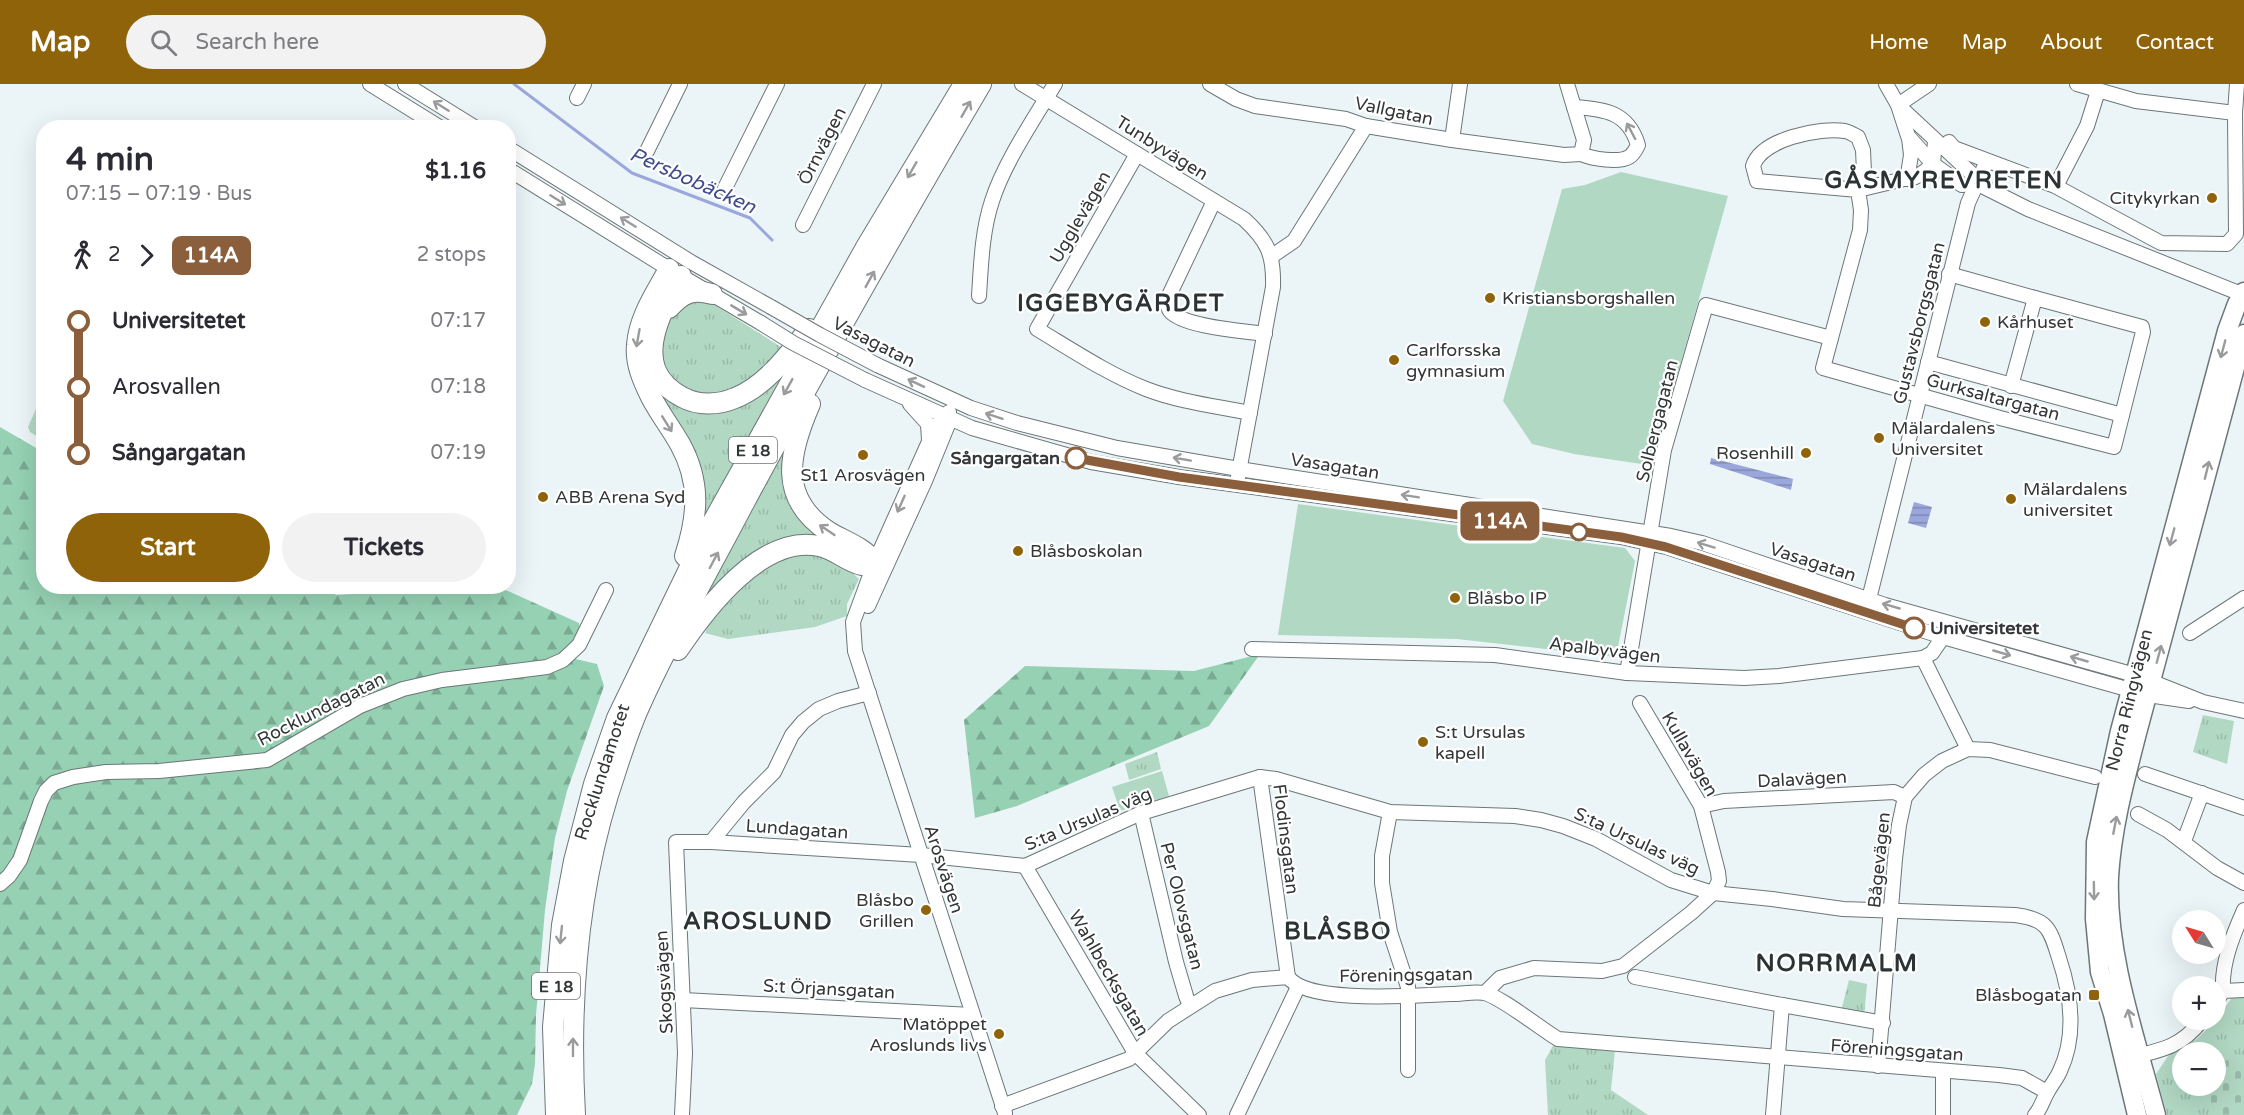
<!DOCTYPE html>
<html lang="en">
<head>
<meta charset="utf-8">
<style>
	:root { --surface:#fff; --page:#f2f2f3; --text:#2b2b33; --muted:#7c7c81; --accent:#8f630a }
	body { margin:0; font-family:"Varela Round",sans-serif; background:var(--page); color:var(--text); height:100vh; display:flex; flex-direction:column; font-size:22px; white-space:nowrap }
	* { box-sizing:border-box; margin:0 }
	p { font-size:20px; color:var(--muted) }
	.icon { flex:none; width:33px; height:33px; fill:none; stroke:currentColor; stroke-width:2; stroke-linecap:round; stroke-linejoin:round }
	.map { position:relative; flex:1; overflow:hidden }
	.side { position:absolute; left:36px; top:36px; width:480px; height:474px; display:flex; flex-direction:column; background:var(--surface); border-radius:24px; box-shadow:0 6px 24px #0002 }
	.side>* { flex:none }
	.badge { padding:0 12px; border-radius:9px; font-size:21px; line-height:39px }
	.needle { width:39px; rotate:307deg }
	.buttons { position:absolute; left:2172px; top:826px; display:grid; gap:12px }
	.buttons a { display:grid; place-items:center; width:54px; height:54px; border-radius:50%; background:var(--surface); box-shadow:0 6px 24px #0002; font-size:30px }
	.map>.badge { position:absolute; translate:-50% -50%; box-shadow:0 0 0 3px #fff }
	.legs { display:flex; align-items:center; gap:9px; height:66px; padding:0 30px; font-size:20px }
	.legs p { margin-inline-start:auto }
	.headline { display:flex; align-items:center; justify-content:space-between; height:102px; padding:0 30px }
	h1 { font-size:33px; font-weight:700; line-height:45px }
	.primary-button { display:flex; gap:12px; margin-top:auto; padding:12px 30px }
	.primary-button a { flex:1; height:69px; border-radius:36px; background:var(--accent); color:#fff; font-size:24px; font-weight:700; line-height:69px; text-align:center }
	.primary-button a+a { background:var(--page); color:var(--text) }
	ul { padding:0 30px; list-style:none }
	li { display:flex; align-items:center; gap:21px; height:66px; font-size:22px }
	li i { display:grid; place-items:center; width:9px; height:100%; margin:0 8px; background:currentColor }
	li i::after { content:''; width:15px; height:15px; margin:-8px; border:4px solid; border-radius:50%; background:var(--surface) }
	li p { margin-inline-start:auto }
	li:first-child i { background:linear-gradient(#0000 50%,currentColor 0) }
	li:last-child i { background:linear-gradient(currentColor 50%,#0000 0) }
	header { display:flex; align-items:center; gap:36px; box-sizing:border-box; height:84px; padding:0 30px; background:var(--accent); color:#fff }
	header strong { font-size:28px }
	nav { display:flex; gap:33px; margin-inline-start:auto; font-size:21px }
	.search { width:420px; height:54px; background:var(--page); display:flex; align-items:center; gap:15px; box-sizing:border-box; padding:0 21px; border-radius:33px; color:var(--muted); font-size:22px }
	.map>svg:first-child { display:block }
</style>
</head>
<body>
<header>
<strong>Map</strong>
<div class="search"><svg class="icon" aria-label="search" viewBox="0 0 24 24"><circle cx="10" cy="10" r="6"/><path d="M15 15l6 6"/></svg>Search here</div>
<nav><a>Home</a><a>Map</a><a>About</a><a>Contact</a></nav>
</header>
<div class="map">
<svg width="2244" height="1031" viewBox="0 0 2244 1031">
	<defs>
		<pattern id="grass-tufts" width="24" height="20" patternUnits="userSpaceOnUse" patternTransform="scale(1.5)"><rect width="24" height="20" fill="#b1d8c3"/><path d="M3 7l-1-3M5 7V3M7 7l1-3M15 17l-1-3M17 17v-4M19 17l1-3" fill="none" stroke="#99baa8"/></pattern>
		<pattern id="forest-firs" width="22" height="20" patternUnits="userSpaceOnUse" patternTransform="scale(1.5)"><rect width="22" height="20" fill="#95d1b2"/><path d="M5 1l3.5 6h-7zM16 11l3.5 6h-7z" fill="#7aaa92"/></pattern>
		<pattern id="cemetery-stones" width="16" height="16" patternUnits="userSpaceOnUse" patternTransform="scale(1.5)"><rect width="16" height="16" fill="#b1d8c3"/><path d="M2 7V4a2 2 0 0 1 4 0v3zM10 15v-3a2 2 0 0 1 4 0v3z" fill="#99baa8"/></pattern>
		<pattern id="water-rules" width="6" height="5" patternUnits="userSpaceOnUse" patternTransform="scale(1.5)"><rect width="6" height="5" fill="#9ba7db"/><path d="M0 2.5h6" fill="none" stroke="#7f89b3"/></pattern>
	</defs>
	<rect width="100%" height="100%" fill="#ebf5f8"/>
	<g fill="url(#grass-tufts)" fill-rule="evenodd">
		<path d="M705 215 781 263 769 278 742 301 722 310 696 311 672 297 661 270 666 243 683 218Z"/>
		<path d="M788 281 700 444 702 411 650 294C673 327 703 341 741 320 758 311 773 294 788 281Z"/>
		<path d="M791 346C785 370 775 404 794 427 805 441 823 451 837 462L816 455 708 514 706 510Z"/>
		<path d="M792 469C826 469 834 471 859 495L847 520V532L815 543 728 555 705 549 714 527 746 494Z"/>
		<path d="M2203 631 2234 637 2227 680 2193 668Z"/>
		<path d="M1157 668 1161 685 1129 696 1125 680Z"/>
		<path d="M1849 896 1867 900 1864 932 1841 927Z"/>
		<path d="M2244 911V1031H2167L2156 990 2168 972 2197 955 2216 936 2233 912ZM2182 969H2216V1002H2182Z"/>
		<path d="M1554 960 1615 966 1611 1006 1648 1031H1548L1545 976Z"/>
	</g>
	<g fill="url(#forest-firs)">
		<path d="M0 343 43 368 44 502H323L336 511 352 510 356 503H499L579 539 582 555 567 573 597 580 604 602 567 707 555 754 545 826 536 931 535 980 532 1000 517 1031H0Z"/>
		<path d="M1260 570 1209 642 1017 722 975 734 964 636 1025 582 1194 587Z"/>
	</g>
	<path fill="url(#cemetery-stones)" d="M2244 972V1031H2210L2204 1002H2216V979Z"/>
	<g fill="#b1d8c3">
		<path d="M1621 88 1728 112 1658 360 1655 382 1574 370 1532 360 1503 317 1562 105 1585 101Z"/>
		<path d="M43 309V356L30 348 28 343Z"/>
		<path d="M1298 420 1625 464 1635 477 1616 573 1457 555 1278 551Z"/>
		<path d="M1162 687 1169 712 1120 727 1112 703Z"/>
	</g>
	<g fill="url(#water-rules)">
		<path d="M1711 374 1793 395 1791 406 1710 380Z"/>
		<path d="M1914 418 1932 423 1926 444 1908 439Z"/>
	</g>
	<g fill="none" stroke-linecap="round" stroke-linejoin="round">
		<path stroke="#9ba7db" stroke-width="3" d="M514 0 632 89 750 134 772 156"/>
		<defs>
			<g id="minor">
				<path d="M370 0 441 44"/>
				<path d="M405 0 476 44"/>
				<path d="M1022 0 1244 135C1268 157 1274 171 1273 203L1238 393"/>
				<path d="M1210 0 1236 15 1255 22 1346 35 1366 42 1452 56 1564 71 1581 70 1584 56 1567 0"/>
				<path d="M1886 0 1898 21 1908 52 1933 80 1962 101 1976 99 2028 125 2244 211"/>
				<path d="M2077 0 2136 17 2235 29"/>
				<path d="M577 14 584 0"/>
				<path d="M1898 21 1929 0"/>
				<path d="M1899 22 1971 89 1976 99"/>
				<path d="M1574 23C1605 25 1628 28 1638 61 1636 65 1634 70 1629 73 1619 79 1592 75 1581 70"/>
				<path d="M1452 56 1460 0"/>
				<path d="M1935 57 1933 80C1925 88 1915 96 1904 95L1858 106 1757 97 1753 82C1761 55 1820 43 1845 47 1850 48 1854 51 1858 53L1863 66 1864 88 1858 106 1861 126 1860 146 1823 284 2000 334 2114 363 2143 248 2142 243 2035 214 2011 302"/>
				<path d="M1949 58 1954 64 2055 102 2161 159 2227 160 2236 150 2235 29 2237 0"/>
				<path d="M508 64 691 178 771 223"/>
				<path d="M647 67 680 0"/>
				<path d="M1137 70 1037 245C1072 266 1108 290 1146 305 1180 318 1215 322 1250 329"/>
				<path d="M508 85 669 185 761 239"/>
				<path d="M1908 90 1911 71 1909 54"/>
				<path d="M2056 102 2087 42 2098 7"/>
				<path d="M725 104 777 0"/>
				<path d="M1214 117 1166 218C1168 221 1168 224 1170 227 1183 243 1245 247 1265 250"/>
				<path d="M803 141 874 0"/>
				<path d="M1272 172 1294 157 1366 42"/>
				<path d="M1949 190 2035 214"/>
				<path d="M979 212C981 181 982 147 992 117 1004 79 1034 35 1055 0"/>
				<path d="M1928 278 2122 331"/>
				<path d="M877 281 971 324 1017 339 1117 364 1239 385 1671 452 1702 459 1885 521 2135 591 2203 618 2244 627"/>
				<path d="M865 296 972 344 1091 378 1179 393 1621 453 1666 463 1943 553 2148 611 2189 617"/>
				<path d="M910 320 928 340 929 356"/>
				<path d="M947 332 936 342 875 478 853 538 855 567 1005 1029"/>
				<path d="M868 522 925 397 949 338 947 332 949 328"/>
				<path d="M1867 523 1968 119 1987 77"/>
				<path d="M2190 549 2244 514"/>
				<path d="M1252 565 1495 571 1627 589 1744 594 1779 592 1923 574 1932 569 1943 553"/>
				<path d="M1923 574 1968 665"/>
				<path d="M1627 589 1664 366 1706 221 1831 254"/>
				<path d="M2145 690 2244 724"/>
				<path d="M1260 693 1288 893"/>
				<path d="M1701 722 1724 717 1894 708 1905 713"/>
				<path d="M1390 728 1382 772V799L1390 848 1408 903V986"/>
				<path d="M1141 729 1176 878 1186 912 1190 922"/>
				<path d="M2138 730 2167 746 2217 784 2244 799"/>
				<path d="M2184 757 2202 709"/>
				<path d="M711 758 744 718 774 688 792 651 803 638 819 625 838 617 869 609"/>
				<path d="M1025 782 1135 969 1199 1031"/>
				<path d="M0 800 9 792 20 776 41 717 46 707 54 699 73 693 106 688 159 687 267 676 360 622 403 605 442 596 547 583 563 576 579 561 606 506"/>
				<path d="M1635 893 1782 921 1773 1031"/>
				<path d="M2223 907C2221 880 2233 851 2244 826"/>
				<path d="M1485 909 1500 894 1534 884 1602 887 1623 882 1691 829 1713 809 1719 797 1718 788 1701 722 1640 619"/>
				<path d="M683 916 972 931"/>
				<path d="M2216 918 2223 907 2244 906"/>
				<path d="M1782 921 1883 939"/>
				<path d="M2132 973C2163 966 2182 962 2202 936"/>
				<path d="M1878 982 1895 775 1899 741 1905 713 1924 691 1942 677 1968 665 1990 666 2095 693"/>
				<path d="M1943 988V1031"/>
				<path d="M1002 1022 1129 975 1168 937 1215 907 1252 896 1288 893C1308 921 1418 911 1452 910 1462 910 1475 907 1484 909 1500 912 1541 945 1558 955L1999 991 2022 994 2047 1008"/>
				<path d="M682 1031 685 969 676 758H711L921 771 1025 782 1141 729 1260 693 1276 695 1390 728 1515 732 1541 736 1563 742 1596 755 1671 796 1713 809 1772 815 1843 825 2015 831C2048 835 2050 845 2059 874 2071 910 2077 951 2060 987 2057 994 2052 1000 2048 1007 2043 1015 2042 1023 2035 1031"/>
				<path d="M1237 1031 1298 903"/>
			</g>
			<g id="major">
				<path d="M2137 1031 2113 930 2100 888 2095 835 2096 758 2120 647 2227 247 2237 220 2244 208"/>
				<path d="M2156 1031C2136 955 2106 871 2109 793 2112 743 2125 696 2137 649L2244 250"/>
			</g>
			<g id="highway">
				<path d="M669 185C656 209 639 233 637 261 635 279 643 297 651 313 660 330 671 344 680 360 701 398 698 432 685 472"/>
				<path d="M681 192C659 230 629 285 682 313 698 322 719 321 735 314 766 302 789 270 809 245"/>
				<path d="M669 224C682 210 692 204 712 210"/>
				<path d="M678 566C706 524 762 450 819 462 835 465 847 478 862 481 865 481 871 479 875 478 863 463 844 457 829 448 777 414 789 368 810 320"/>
				<path d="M556 1031 553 943 562 841 574 777 594 700 617 634 705 452 865 165 964 0"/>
				<path d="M575 1031C569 924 576 815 608 711 618 681 627 649 640 621 671 552 709 486 744 419 820 278 900 138 981 0"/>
			</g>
		</defs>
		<use href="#minor" stroke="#6d7678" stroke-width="16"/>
		<use href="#major" stroke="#6d7678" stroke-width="21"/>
		<use href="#highway" stroke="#6d7678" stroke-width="22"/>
		<use href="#minor" stroke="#fff" stroke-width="14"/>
		<use href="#major" stroke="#fff" stroke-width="18"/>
		<use href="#highway" stroke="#fff" stroke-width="20"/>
		<defs>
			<g id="minor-bridge">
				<path d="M771 223 820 251 877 281"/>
				<path d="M761 239 793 259 865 296"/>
			</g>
		</defs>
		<use href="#minor-bridge" stroke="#6d7678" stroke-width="16" stroke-linecap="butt"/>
		<use href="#minor-bridge" stroke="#fff" stroke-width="14"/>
	</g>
	<defs><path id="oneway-shaft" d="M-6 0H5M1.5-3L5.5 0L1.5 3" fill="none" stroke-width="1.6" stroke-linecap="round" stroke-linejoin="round" transform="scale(1.5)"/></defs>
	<g stroke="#999b9c">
		<use href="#oneway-shaft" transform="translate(441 22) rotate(-148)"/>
		<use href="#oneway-shaft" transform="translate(966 25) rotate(-60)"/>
		<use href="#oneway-shaft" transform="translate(1631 47) rotate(-118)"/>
		<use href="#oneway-shaft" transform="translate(912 86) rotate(120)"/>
		<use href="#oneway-shaft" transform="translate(558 116) rotate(32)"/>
		<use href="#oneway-shaft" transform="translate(628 138) rotate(-148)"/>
		<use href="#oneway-shaft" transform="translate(870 195) rotate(-61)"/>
		<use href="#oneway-shaft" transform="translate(739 226) rotate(31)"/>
		<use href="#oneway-shaft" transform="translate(638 254) rotate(100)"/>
		<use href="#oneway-shaft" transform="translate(2223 265) rotate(105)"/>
		<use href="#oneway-shaft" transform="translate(916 299) rotate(-155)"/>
		<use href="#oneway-shaft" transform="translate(788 303) rotate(119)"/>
		<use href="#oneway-shaft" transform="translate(994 332) rotate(-162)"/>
		<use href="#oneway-shaft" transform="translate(667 340) rotate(58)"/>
		<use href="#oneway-shaft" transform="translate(1182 375) rotate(-170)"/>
		<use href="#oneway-shaft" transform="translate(2207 386) rotate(-76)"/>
		<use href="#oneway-shaft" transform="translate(1410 412) rotate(-171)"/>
		<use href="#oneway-shaft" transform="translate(901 420) rotate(114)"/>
		<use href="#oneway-shaft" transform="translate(827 446) rotate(-146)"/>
		<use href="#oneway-shaft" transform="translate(2172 453) rotate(105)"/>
		<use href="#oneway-shaft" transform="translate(1706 461) rotate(-163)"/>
		<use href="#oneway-shaft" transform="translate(714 476) rotate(-62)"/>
		<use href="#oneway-shaft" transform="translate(1891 522) rotate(-164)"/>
		<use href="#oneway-shaft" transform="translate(2002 569) rotate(16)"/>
		<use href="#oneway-shaft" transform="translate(2159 570) rotate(-75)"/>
		<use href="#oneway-shaft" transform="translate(2079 575) rotate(-164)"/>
		<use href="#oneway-shaft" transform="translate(2115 741) rotate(-79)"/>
		<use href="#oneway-shaft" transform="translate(2094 807) rotate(89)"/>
		<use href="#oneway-shaft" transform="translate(561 851) rotate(96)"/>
		<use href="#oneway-shaft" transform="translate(2130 934) rotate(-104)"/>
		<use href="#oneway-shaft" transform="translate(573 963) rotate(-90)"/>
	</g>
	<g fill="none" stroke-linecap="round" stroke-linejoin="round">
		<defs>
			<path id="line-1" d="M1076 374 1179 393 1621 453 1666 463 1914 544"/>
		</defs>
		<use href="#line-1" stroke="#fff" stroke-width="14"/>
		<use href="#line-1" stroke="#8b5e3c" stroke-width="9"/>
	</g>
	<g fill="#8f630a" stroke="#fff" stroke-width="2">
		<circle cx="2212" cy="114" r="6"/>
		<circle cx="1490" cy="214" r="6"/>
		<circle cx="1985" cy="238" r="6"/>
		<circle cx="1394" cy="276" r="6"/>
		<circle cx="1879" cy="354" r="6"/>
		<circle cx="1806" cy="369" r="6"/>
		<circle cx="863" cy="371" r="6"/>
		<circle cx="543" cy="413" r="6"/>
		<circle cx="2011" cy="415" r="6"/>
		<circle cx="1018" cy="467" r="6"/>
		<circle cx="1455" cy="514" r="6"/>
		<circle cx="1423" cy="658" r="6"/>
		<circle cx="926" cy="826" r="6"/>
		<rect x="2088" y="905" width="12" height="12" rx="3"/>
		<circle cx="999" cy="950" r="6"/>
	</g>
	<g fill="#fff" stroke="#8b5e3c" stroke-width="3">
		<circle cx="1076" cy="374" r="10"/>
		<circle cx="1579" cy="448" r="8"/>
		<circle cx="1914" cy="544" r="10"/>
	</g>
	<g text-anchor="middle" stroke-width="4.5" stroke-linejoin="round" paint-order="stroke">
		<g fill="#fff" stroke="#707374" stroke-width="1.5">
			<rect x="729" y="353" width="48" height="26" rx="4.5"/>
			<rect x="532" y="889" width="48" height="26" rx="4.5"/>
		</g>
		<g font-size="16" font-weight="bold" fill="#333738">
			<text x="753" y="372">E 18</text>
			<text x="556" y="908">E 18</text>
		</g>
		<g font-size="18" fill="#333738" stroke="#fff">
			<text transform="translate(1394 27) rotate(12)" y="6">Vallgatan</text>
			<text transform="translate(822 62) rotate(-63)" y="6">Örnvägen</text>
			<text transform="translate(1162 64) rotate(32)" y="6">Tunbyvägen</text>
			<text transform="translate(1080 133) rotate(-60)" y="6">Ugglevägen</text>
			<text transform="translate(1919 239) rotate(-76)" y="6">Gustavsborgsgatan</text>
			<text transform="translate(874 258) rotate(27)" y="6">Vasagatan</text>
			<text transform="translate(1993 313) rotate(15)" y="6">Gurksaltargatan</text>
			<text transform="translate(1657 337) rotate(-76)" y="6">Solbergagatan</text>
			<text transform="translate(1335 382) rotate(9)" y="6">Vasagatan</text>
			<text transform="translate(1813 478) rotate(18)" y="6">Vasagatan</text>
			<text transform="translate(1605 566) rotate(7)" y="6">Apalbyvägen</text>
			<text transform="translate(2129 616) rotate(-76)" y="6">Norra Ringvägen</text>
			<text transform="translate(321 625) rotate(-27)" y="6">Rocklundagatan</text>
			<text transform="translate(1690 670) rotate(60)" y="6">Kullavägen</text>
			<text transform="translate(602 688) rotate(-72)" y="6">Rocklundamotet</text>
			<text transform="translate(1802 695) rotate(-3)" y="6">Dalavägen</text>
			<text transform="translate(1088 735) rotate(-23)" y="6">S:ta Ursulas väg</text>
			<text transform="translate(797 745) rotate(4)" y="6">Lundagatan</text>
			<text transform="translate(1286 755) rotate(83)" y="6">Flodinsgatan</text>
			<text transform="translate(1637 757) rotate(25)" y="6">S:ta Ursulas väg</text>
			<text transform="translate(1879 776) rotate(-84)" y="6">Bågevägen</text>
			<text transform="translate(944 785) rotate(72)" y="6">Arosvägen</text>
			<text transform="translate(1182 822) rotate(76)" y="6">Per Olovsgatan</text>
			<text transform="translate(1109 889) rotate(60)" y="6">Wahlbecksgatan</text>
			<text transform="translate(1406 891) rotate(-1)" y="6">Föreningsgatan</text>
			<text transform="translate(664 898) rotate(-93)" y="6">Skogsvägen</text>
			<text transform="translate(829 905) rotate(3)" y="6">S:t Örjansgatan</text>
			<text transform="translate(1897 966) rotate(4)" y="6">Föreningsgatan</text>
		</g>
		<g font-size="18" fill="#333738" stroke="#fff" text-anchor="start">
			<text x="2200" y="120" text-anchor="end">Citykyrkan</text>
			<text x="1502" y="220">Kristiansborgshallen</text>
			<text x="1997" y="244">Kårhuset</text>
			<text x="1406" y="272">Carlforsska<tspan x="1406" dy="21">gymnasium</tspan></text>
			<text x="1891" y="350">Mälardalens<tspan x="1891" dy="21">Universitet</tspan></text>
			<text x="1794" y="375" text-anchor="end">Rosenhill</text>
			<text x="863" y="397" text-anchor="middle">St1 Arosvägen</text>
			<text x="2023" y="411">Mälardalens<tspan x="2023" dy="21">universitet</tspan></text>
			<text x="555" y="419">ABB Arena Syd</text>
			<text x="1030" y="473">Blåsboskolan</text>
			<text x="1467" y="520">Blåsbo IP</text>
			<text x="1435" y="654">S:t Ursulas<tspan x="1435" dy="21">kapell</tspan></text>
			<text x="914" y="822" text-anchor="end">Blåsbo<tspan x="914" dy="21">Grillen</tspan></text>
			<text x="2082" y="917" text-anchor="end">Blåsbogatan</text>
			<text x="987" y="946" text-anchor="end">Matöppet<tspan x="987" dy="21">Aroslunds livs</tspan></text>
		</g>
		<g font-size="18" font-weight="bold" fill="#333738" stroke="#fff" text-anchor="end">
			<text x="1060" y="380">Sångargatan</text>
			<text x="1930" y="550" text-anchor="start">Universitetet</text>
		</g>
		<g font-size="20" font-style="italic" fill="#404c8c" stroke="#fff">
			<text transform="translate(693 96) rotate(24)" y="7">Persbobäcken</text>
		</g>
		<g font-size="24" font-weight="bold" letter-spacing="1.5" fill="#2b3335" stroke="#fff">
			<text x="1944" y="104">GÅSMYREVRETEN</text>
			<text x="1121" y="227">IGGEBYGÄRDET</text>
			<text x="758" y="845">AROSLUND</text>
			<text x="1338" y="855">BLÅSBO</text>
			<text x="1837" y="887">NORRMALM</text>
		</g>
	</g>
</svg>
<div class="buttons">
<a><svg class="needle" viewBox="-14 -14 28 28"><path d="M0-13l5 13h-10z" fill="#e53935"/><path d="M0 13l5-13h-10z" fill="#7c7c81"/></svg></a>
<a>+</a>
<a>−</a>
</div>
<b class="badge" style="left:1500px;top:437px;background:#8b5e3c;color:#fff">114A</b>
<section class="side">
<div class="headline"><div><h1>4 min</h1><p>07:15 – 07:19 · Bus</p></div><b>$1.16</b></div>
<div class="legs"><svg class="icon" aria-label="walk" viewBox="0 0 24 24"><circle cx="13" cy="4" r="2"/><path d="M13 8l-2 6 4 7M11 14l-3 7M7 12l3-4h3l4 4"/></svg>2<svg class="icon" aria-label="forward" viewBox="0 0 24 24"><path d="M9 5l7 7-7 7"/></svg><b class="badge" style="background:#8b5e3c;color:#fff">114A</b><p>2 stops</p></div>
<ul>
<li><i style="color:#8b5e3c"></i><b>Universitetet</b><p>07:17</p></li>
<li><i style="color:#8b5e3c"></i><span>Arosvallen</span><p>07:18</p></li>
<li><i style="color:#8b5e3c"></i><b>Sångargatan</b><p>07:19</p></li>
</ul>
<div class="primary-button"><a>Start</a><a>Tickets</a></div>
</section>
</div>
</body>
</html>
